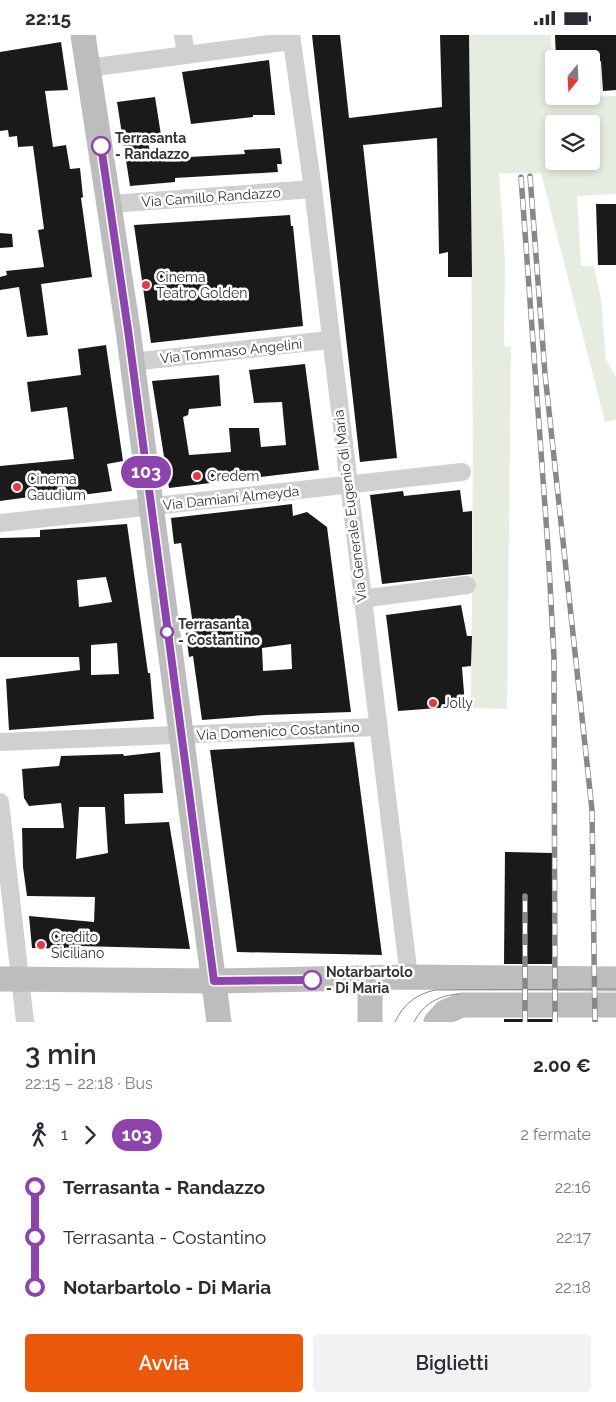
<!DOCTYPE html>
<html lang="it">
<head>
<meta charset="utf-8">
<style>
	:root { --surface:#fff; --page:#f2f2f3; --text:#2b2b33; --muted:#7c7c81; --accent:#ea580c }
	body { margin:0; font-family:Raleway,sans-serif; background:var(--page); color:var(--text); height:100vh; display:flex; flex-direction:column; font-size:19px; white-space:nowrap }
	* { box-sizing:border-box; margin:0 }
	p { font-size:16px; color:var(--muted) }
	.icon { flex:none; width:28px; height:28px; fill:none; stroke:currentColor; stroke-width:2; stroke-linecap:round; stroke-linejoin:round }
	.map { position:relative; height:987px; overflow:hidden }
	.sheet { display:flex; flex-direction:column; background:var(--surface); flex:1 }
	.sheet>* { flex:none }
	.badge { padding:0 10px; border-radius:16px; font-size:18px; line-height:32px }
	.needle { width:32px; rotate:198deg }
	.fabs { position:absolute; left:545px; top:15px; display:grid; gap:10px }
	.fabs a { display:grid; place-items:center; width:55px; height:55px; border-radius:5px; background:var(--surface); box-shadow:0 2px 8px #0003; font-size:25px }
	.map>.badge { position:absolute; translate:-50% -50%; box-shadow:0 0 0 2px #fff }
	.legs { display:flex; align-items:center; gap:8px; height:55px; padding:0 25px; font-size:16px }
	.legs p { margin-inline-start:auto }
	.headline { display:flex; align-items:center; justify-content:space-between; height:85px; padding:0 25px }
	h1 { font-size:28px; font-weight:600; line-height:38px }
	.primary-button { display:flex; gap:10px; margin-top:auto; padding:10px 25px }
	.primary-button a { flex:1; height:58px; border-radius:5px; background:var(--accent); color:#fff; font-size:20px; font-weight:600; line-height:58px; text-align:center }
	.primary-button a+a { background:var(--page); color:var(--text) }
	ul { padding:0 25px; list-style:none }
	li { display:flex; align-items:center; gap:18px; height:50px; font-size:19px }
	li i { display:grid; place-items:center; width:8px; height:100%; margin:0 6px; background:currentColor }
	li i::after { content:''; width:12px; height:12px; margin:-6px; border:4px solid; border-radius:50%; background:var(--surface) }
	li p { margin-inline-start:auto }
	li:first-child i { background:linear-gradient(#0000 50%,currentColor 0) }
	li:last-child i { background:linear-gradient(currentColor 50%,#0000 0) }
	.status { display:flex; justify-content:space-between; align-items:center; height:35px; padding:0 25px; background:var(--surface); direction:ltr }
	.status svg { height:14px; fill:currentColor }
	.map>svg:first-child { display:block }
</style>
</head>
<body>
<div class="status"><b>22:15</b><svg viewBox="0 0 49 12"><path d="M0 12V9h3v3zM5 12V6h3v6zM10 12V3h3v9zM15 12V0h3v12zM26 1h20v11H26zM47 4h2v5h-2z"/></svg></div>
<div class="map">
<svg width="616" height="987" viewBox="0 0 616 987">
	<rect width="100%" height="100%" fill="#fff"/>
	<path fill="#e6ecdf" fill-rule="evenodd" d="M469 0H551L553 63 616 61V159L577 161 581 231H594L601 264 606 325 616 342V385L605 387 541 138H499L505 225 504 311 511 312 507 674 471 673 473 414ZM554 89H591V126H554Z"/>
	<g fill="#1a1a1a" fill-rule="evenodd">
		<path d="M312 0H340L349 83 442 72 440 0H469L472 242H448V217L439 219 437 103 363 110 397 423 360 427Z"/>
		<path d="M555 0H616V55L603 56 601 26 597 27V24H556Z"/>
		<path d="M61 7 68 55 45 56 53 112 66 110 70 134 80 133 83 162 81 163 92 242 41 249 48 300 27 302 19 252 0 255V242L7 240 6 236 44 232 38 195 44 194 33 111 18 112 17 101 9 102 8 95 0 96V17Z"/>
		<path d="M269 25 275 80H253V82L191 89 182 37Z"/>
		<path d="M155 62 161 100H147L151 124 245 119 244 115 280 113 282 129H277L278 137 175 143V147L130 151 117 67Z"/>
		<path d="M596 169H616V230H598Z"/>
		<path d="M290 180 291 191H293L303 291 151 308 134 190Z"/>
		<path d="M0 198 12 199 13 212 0 213Z"/>
		<path d="M106 310 123 426 107 429 112 456 51 464 44 460 0 466V431L74 424 67 372 31 377 27 347 81 340 78 314Z"/>
		<path d="M305 329 319 435 169 453 152 346 219 340 221 371 189 374 188 380 183 382 189 420 231 417 229 393H259L261 412 286 410 282 367 254 368 249 335Z"/>
		<path d="M460 455 463 477 472 476V539L382 549 370 460 403 456 404 461Z"/>
		<path d="M292 469 293 481 307 477 327 492 351 677 265 680 202 685 193 621 189 622 186 598 194 597 181 508 174 509 171 483ZM291 609 292 634 263 636 262 613Z"/>
		<path d="M127 489 148 638H150L154 684 9 695 6 644 80 635 79 622H0V503L40 502V495ZM106 542 112 567 79 572 77 545ZM117 608 119 639 91 640V610Z"/>
		<path d="M461 570 467 601H472L471 631 462 632 465 671 398 676 386 580Z"/>
		<path d="M354 707 382 920 237 917 210 715Z"/>
		<path d="M160 717 163 758 124 759 125 789 169 787 190 914 80 911V914L32 913 29 881 94 887 95 862 27 861 23 832 22 793H64L61 768 29 771 24 763 22 734 59 731 61 721 123 719 124 721ZM79 772H105L108 818 76 824Z"/>
		<path d="M505 817 553 818 552 929H504Z"/>
		<rect x="504" y="984" width="48" height="3"/>
	</g>
	<g fill="none" stroke-linecap="round" stroke-linejoin="round">
		<g stroke="#d0d0d0" stroke-width="18">
			<path d="M183 0 186 20"/>
			<path d="M291 0 313 154 409 942"/>
			<path d="M88 33 292 6"/>
			<path d="M110 169 313 154"/>
			<path d="M132 327 329 305"/>
			<path d="M0 488 462 437"/>
			<path d="M361 564 467 550"/>
			<path d="M0 707 377 692"/>
			<path d="M0 767 25 987"/>
		</g>
		<g stroke="#bdbdbd" stroke-width="25">
			<path d="M83 0 128 295 219 987"/>
			<path d="M0 944 214 946 409 942 616 944"/>
			<path d="M370 944V987"/>
			<path d="M436 987 445 977 462 970H616"/>
		</g>
		<g stroke="#888" stroke-width="1">
			<path d="M395 987C403 969 417 959 435 955L616 954"/>
			<path d="M414 987C423 969 439 960 459 959"/>
		</g>
		<defs>
			<g id="rail">
				<path d="M530 141 545 339 592 775 595 987"/>
				<path d="M521 142 548 513 554 622 555 987"/>
				<path d="M525 987V861"/>
			</g>
		</defs>
		<use href="#rail" stroke="#888" stroke-width="5.5"/>
		<use href="#rail" stroke="#fff" stroke-width="4" stroke-dasharray="11" stroke-linecap="butt"/>
	</g>
	<g fill="none" stroke-linecap="round" stroke-linejoin="round">
		<defs>
			<path id="line-1" d="M101 111 128 295 214 946 312 945"/>
		</defs>
		<use href="#line-1" stroke="#fff" stroke-width="11"/>
		<use href="#line-1" stroke="#8e44ad" stroke-width="8"/>
	</g>
	<g fill="#fff" stroke="#8e44ad" stroke-width="2.5">
		<circle cx="101" cy="111" r="9"/>
		<circle cx="167" cy="597" r="6"/>
		<circle cx="312" cy="945" r="9"/>
	</g>
	<g fill="#e63946" stroke="#fff" stroke-width="2">
		<circle cx="146" cy="250" r="5"/>
		<circle cx="197" cy="441" r="5"/>
		<circle cx="17" cy="452" r="5"/>
		<circle cx="433" cy="668" r="5"/>
		<circle cx="41" cy="910" r="5"/>
	</g>
	<g text-anchor="middle" stroke-width="5" stroke-linejoin="round" paint-order="stroke">
		<g font-size="14" font-weight="bold" fill="#333" stroke="#fff" text-anchor="start">
			<text x="115" y="108">Terrasanta<tspan x="115" dy="16">- Randazzo</tspan></text>
			<text x="178" y="594">Terrasanta<tspan x="178" dy="16">- Costantino</tspan></text>
			<text x="326" y="942">Notarbartolo<tspan x="326" dy="16">- Di Maria</tspan></text>
		</g>
		<g font-size="14" fill="#333" stroke="#fff">
			<text transform="translate(211 162) rotate(-4)" y="5">Via Camillo Randazzo</text>
			<text transform="translate(231 316) rotate(-6)" y="5">Via Tommaso Angelini</text>
			<text transform="translate(231 463) rotate(-6)" y="5">Via Damiani Almeyda</text>
			<text transform="translate(350 471) rotate(-97)" y="5">Via Generale Eugenio di Maria</text>
			<text transform="translate(278 696) rotate(-3)" y="5">Via Domenico Costantino</text>
		</g>
		<g font-size="14" fill="#333" stroke="#fff" text-anchor="start">
			<text x="156" y="247">Cinema<tspan x="156" dy="16">Teatro Golden</tspan></text>
			<text x="207" y="446">Credem</text>
			<text x="27" y="449">Cinema<tspan x="27" dy="16">Gaudium</tspan></text>
			<text x="443" y="673">Jolly</text>
			<text x="51" y="907">Credito<tspan x="51" dy="16">Siciliano</tspan></text>
		</g>
	</g>
</svg>
<div class="fabs">
<a><svg class="needle" viewBox="-14 -14 28 28"><path d="M0-13l5 13h-10z" fill="#e53935"/><path d="M0 13l5-13h-10z" fill="#7c7c81"/></svg></a>
<a><svg class="icon" aria-label="layers" viewBox="0 0 24 24"><path d="M12 4l9 5-9 5-9-5zM3 14l9 5 9-5"/></svg></a>
</div>
<b class="badge" style="left:146px;top:437px;background:#8e44ad;color:#fff">103</b>
</div>
<section class="sheet">
<div class="headline"><div><h1>3 min</h1><p>22:15 – 22:18 · Bus</p></div><b>2.00 €</b></div>
<div class="legs"><svg class="icon" aria-label="walk" viewBox="0 0 24 24"><circle cx="13" cy="4" r="2"/><path d="M13 8l-2 6 4 7M11 14l-3 7M7 12l3-4h3l4 4"/></svg>1<svg class="icon" aria-label="forward" viewBox="0 0 24 24"><path d="M9 5l7 7-7 7"/></svg><b class="badge" style="background:#8e44ad;color:#fff">103</b><p>2 fermate</p></div>
<ul>
<li><i style="color:#8e44ad"></i><b>Terrasanta - Randazzo</b><p>22:16</p></li>
<li><i style="color:#8e44ad"></i><span>Terrasanta - Costantino</span><p>22:17</p></li>
<li><i style="color:#8e44ad"></i><b>Notarbartolo - Di Maria</b><p>22:18</p></li>
</ul>
<div class="primary-button"><a>Avvia</a><a>Biglietti</a></div>
</section>
</body>
</html>
